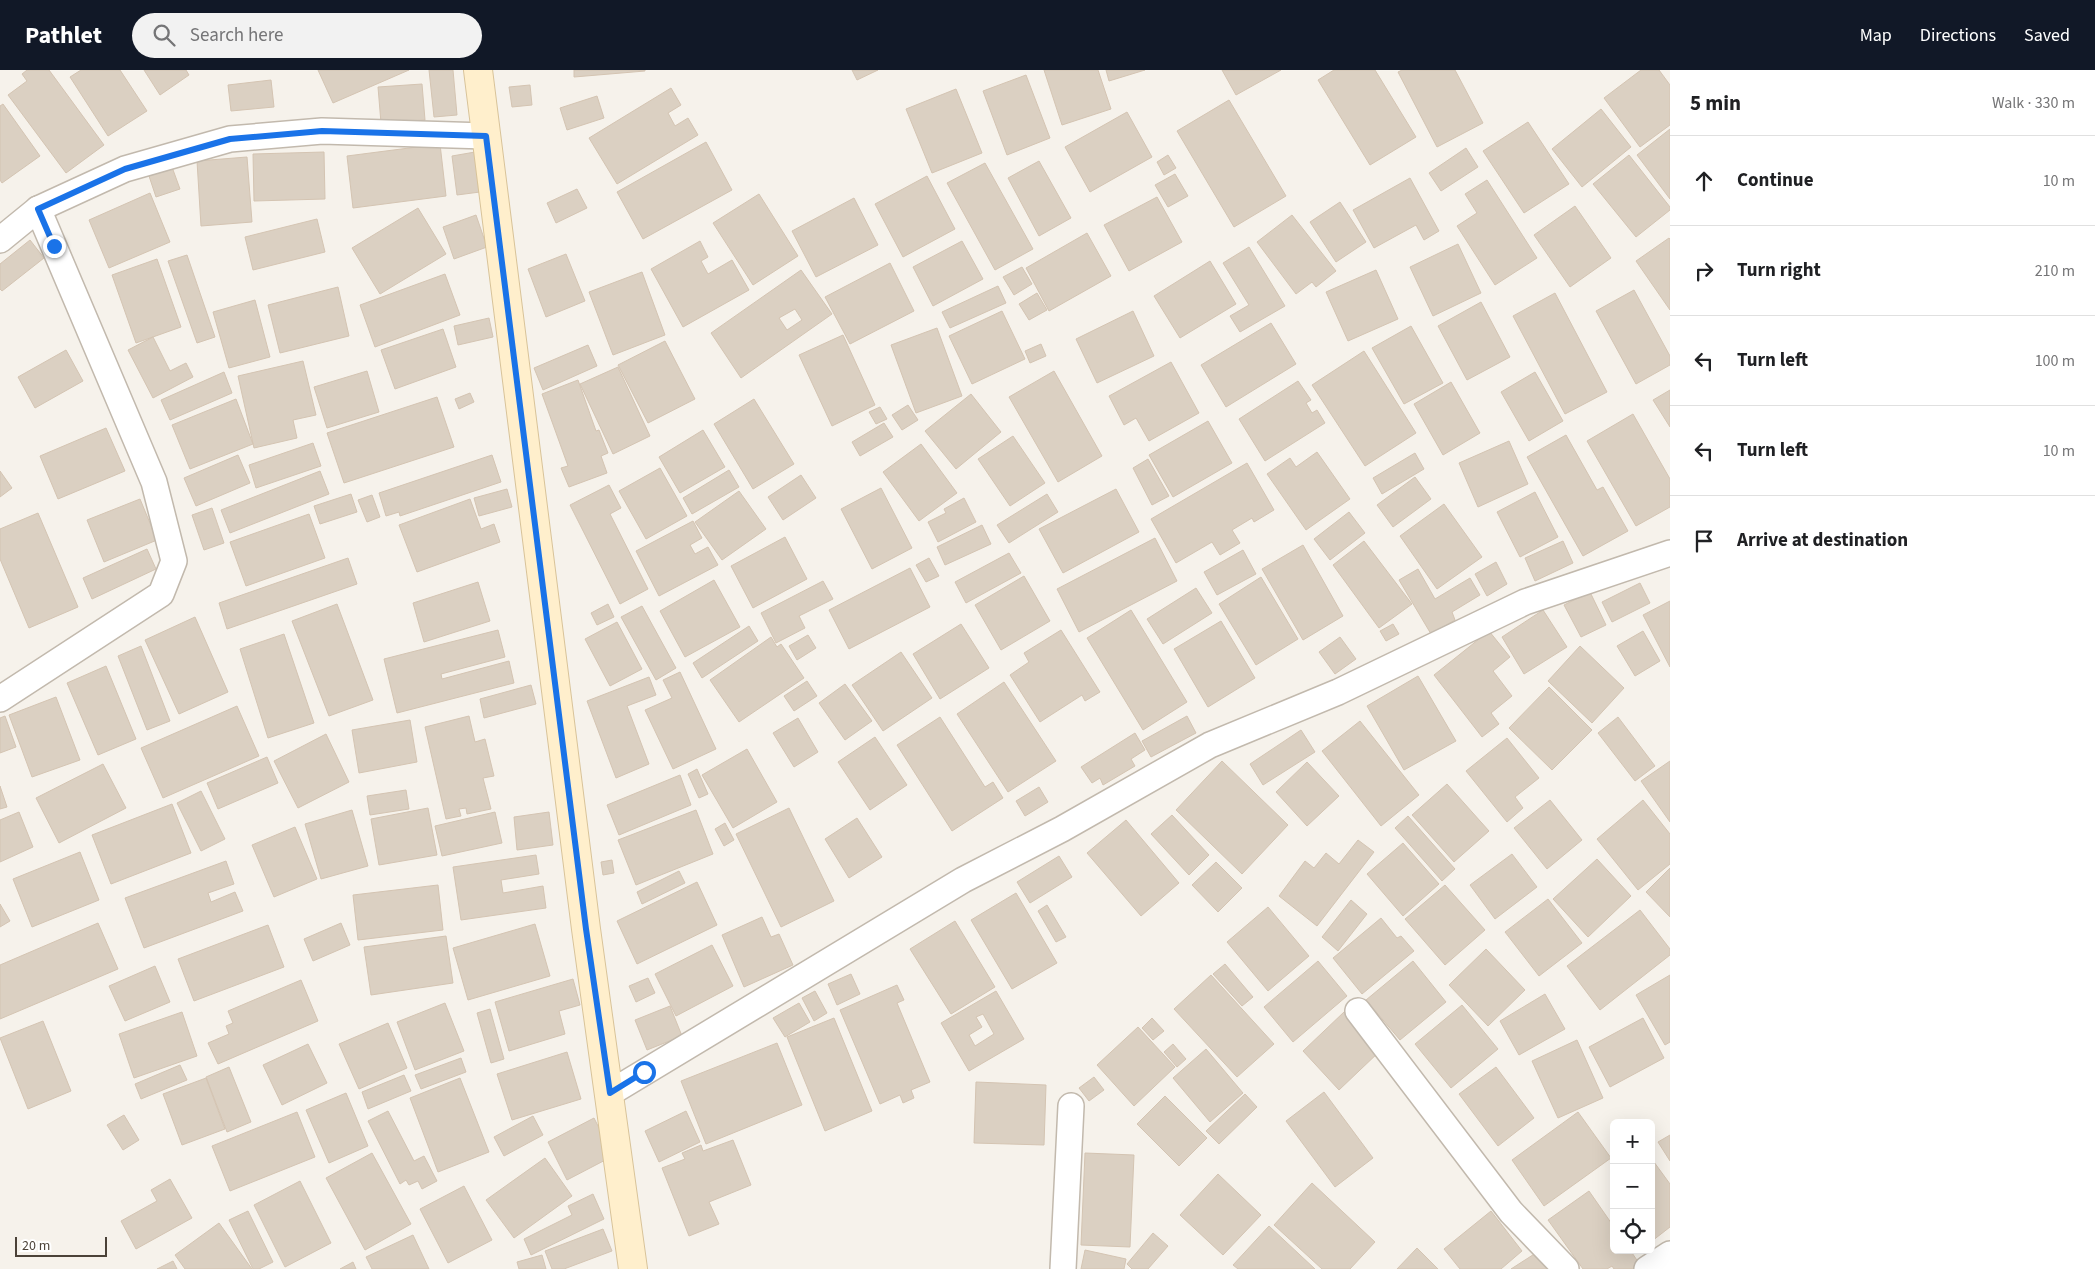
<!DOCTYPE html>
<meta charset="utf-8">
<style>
body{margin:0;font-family:"Source Sans 3",sans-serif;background:#f2f2f2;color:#202124}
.controls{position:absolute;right:15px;bottom:15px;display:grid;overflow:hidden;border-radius:8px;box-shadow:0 5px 20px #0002}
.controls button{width:45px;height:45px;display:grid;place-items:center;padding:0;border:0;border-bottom:1px solid #e0e0e0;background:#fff;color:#202124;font:25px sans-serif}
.scale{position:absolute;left:15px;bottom:12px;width:92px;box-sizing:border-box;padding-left:5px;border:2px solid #4b4238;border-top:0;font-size:14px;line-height:18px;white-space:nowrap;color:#4b4238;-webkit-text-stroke:4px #fff;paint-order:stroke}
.stop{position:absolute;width:15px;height:15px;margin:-11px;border:4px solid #1a73e8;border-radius:50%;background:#fff}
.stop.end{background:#1a73e8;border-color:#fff;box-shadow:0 1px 5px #0008}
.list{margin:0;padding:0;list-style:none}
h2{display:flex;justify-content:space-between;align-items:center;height:65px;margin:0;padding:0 20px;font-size:21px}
h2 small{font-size:16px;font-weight:400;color:#757577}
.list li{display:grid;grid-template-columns:32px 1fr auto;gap:15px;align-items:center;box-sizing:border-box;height:90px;padding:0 20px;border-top:1px solid #e0e0e0}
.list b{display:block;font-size:19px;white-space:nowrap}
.list em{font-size:16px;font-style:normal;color:#757577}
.icon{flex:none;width:28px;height:28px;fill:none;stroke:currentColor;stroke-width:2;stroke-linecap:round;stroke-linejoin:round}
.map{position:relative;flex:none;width:1670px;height:1199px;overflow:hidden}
header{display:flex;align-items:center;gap:30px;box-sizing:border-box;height:70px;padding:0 25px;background:#111827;color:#fff}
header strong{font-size:24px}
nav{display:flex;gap:28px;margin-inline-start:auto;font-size:18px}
.search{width:350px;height:45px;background:#f2f2f2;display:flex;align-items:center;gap:12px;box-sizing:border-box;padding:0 18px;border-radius:28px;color:#757577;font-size:19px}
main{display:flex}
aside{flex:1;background:#fff}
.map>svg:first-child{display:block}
</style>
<header>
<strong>Pathlet</strong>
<div class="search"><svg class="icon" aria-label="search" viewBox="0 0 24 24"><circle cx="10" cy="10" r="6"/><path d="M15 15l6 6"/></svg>Search here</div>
<nav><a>Map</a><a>Directions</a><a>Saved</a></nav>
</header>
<main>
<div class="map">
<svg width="1670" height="1199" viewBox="0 0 1670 1199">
<rect width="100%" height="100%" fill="#f6f2eb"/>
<!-- building -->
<g fill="#dbd0c2" stroke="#d4c4b2" fill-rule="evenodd">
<path d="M27 0H49L104 75 66 103 8 25 27 11 22 4Z"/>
<path d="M81 0H120L147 41 108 66 70 7Z"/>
<path d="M144 0H186L189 5 160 25Z"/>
<path d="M318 0H409L333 33Z"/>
<path d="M429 0H453L457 45 434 47Z"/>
<path d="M574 0H645V1L574 7Z"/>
<path d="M852 0H878L857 10Z"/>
<path d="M1044 0H1098L1111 39 1062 55Z"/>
<path d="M1106 0H1145L1109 11Z"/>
<path d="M1222 0H1281L1236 25Z"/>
<path d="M1334 0H1375L1416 67 1370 95 1318 10Z"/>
<path d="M1402 0H1455L1483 53 1437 77 1398 2Z"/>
<path d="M1641 0H1659L1670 15V55L1640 77 1604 28Z"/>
<path d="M1026 5 1050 68 1007 85 983 21Z"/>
<path d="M271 10 274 37 231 41 228 15Z"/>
<path d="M422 14 425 50 381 53 378 17Z"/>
<path d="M530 15 532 35 512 37 509 17Z"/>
<path d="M671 18 681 35 668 43 675 56 688 48 698 65 617 114 589 68Z"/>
<path d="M956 19 982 83 932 103 906 39Z"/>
<path d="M597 26 604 48 567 60 560 38Z"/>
<path d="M1229 30 1286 126 1234 157 1177 61Z"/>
<path d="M3 34 40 86 2 113 0 110V36Z"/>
<path d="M1601 39 1631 77 1582 117 1552 79Z"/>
<path d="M1127 42 1152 87 1090 122 1065 77Z"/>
<path d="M1528 52 1569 114 1524 143 1483 81Z"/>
<path d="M1670 59V129L1637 85Z"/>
<path d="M706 72 732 120 643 169 617 122Z"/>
<path d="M440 74 446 126 353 138 347 86Z"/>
<path d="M1466 78 1478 97 1441 121 1429 103Z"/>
<path d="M324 82 325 129 254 131 253 84Z"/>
<path d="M475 82 480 122 457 125 452 86Z"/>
<path d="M1168 85 1176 98 1164 105 1157 92Z"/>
<path d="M1629 85 1670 137V140L1636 167 1593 114Z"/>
<path d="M247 87 252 152 201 156 197 91Z"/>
<path d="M1039 91 1071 148 1039 166 1008 108Z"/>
<path d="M985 93 1033 179 995 200 947 113Z"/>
<path d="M172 97 180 119 156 127 149 106Z"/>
<path d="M1175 104 1188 126 1168 137 1155 115Z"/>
<path d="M927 106 955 159 903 187 875 134Z"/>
<path d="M1410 108 1439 161 1424 170 1416 155 1374 178 1353 140Z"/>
<path d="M1487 110 1537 188 1495 215 1457 156 1477 143 1465 124Z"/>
<path d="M577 119 587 138 556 153 547 133Z"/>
<path d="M150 123 170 172 109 198 89 150Z"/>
<path d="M759 124 798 186 753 215 713 153Z"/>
<path d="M1157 127 1182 172 1129 201 1104 155Z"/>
<path d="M854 128 878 175 816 207 792 161Z"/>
<path d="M1340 132 1366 172 1336 192 1310 152Z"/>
<path d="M1575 136 1611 188 1570 217 1534 165Z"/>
<path d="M418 138 446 184 380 224 352 178Z"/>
<path d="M476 145 487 177 454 189 443 157Z"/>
<path d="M1292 145 1336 201 1316 217 1312 212 1296 224 1257 172Z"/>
<path d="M317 149 325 182 253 200 245 167Z"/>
<path d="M1087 163 1111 206 1049 241 1026 198Z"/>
<path d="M1669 168 1670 169V240L1636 191Z"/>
<path d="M30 170 44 188 2 221 0 219V194Z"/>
<path d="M700 171 708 187 701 191 708 204 732 190 749 220 683 257 651 199Z"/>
<path d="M962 171 983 209 933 236 913 197Z"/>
<path d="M1458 174 1481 223 1433 246 1410 197Z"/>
<path d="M1249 177 1285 236 1240 262 1230 246 1249 235 1223 193Z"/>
<path d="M566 184 585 231 546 247 528 199Z"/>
<path d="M187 185 215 267 197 273 168 191Z"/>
<path d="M157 189 181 257 136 273 112 205Z"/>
<path d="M1210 191 1236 234 1180 268 1154 226Z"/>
<path d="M890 193 914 241 850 274 825 227Z"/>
<path d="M1022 197 1032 214 1014 225 1003 207Z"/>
<path d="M801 200 832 244 741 308 711 263ZM795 239 802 250 787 260 779 248Z"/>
<path d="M1376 200 1398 249 1348 271 1326 222Z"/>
<path d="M642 202 665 265 613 285 589 222Z"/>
<path d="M445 204 460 245 375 277 360 235Z"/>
<path d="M998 216 1006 233 950 258 942 242Z"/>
<path d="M338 217 349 266 280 283 268 235Z"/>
<path d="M1634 220 1670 286V295L1636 314 1596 241Z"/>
<path d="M1037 223 1047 240 1029 250 1019 234Z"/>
<path d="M1555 223 1607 322 1565 344 1513 246Z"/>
<path d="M255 230 270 287 229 298 213 242Z"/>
<path d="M1481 232 1510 287 1467 310 1438 256Z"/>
<path d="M1002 241 1025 289 972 314 949 266Z"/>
<path d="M1133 241 1154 286 1097 313 1076 269Z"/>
<path d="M489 248 493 267 458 275 454 256Z"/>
<path d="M1271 253 1296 294 1226 337 1201 295Z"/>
<path d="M1411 256 1443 313 1404 334 1372 278Z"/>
<path d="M937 258 962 326 916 343 891 275Z"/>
<path d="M443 259 456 297 395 319 381 280Z"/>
<path d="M843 265 875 335 832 356 799 285Z"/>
<path d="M153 267 170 301 186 293 193 307 153 328 128 280Z"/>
<path d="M665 271 695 329 648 353 618 295Z"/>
<path d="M1041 274 1046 286 1030 293 1025 281Z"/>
<path d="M588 275 597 296 543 320 534 298Z"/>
<path d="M66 280 83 311 35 338 18 307Z"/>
<path d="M1364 281 1416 363 1365 396 1312 315Z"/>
<path d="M303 291 316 345 293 350 297 368 254 378 238 306Z"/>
<path d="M1171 292 1199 343 1149 371 1136 348 1124 355 1109 326Z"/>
<path d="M618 297 650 366 613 384 580 314Z"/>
<path d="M367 301 379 342 327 358 314 317Z"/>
<path d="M1054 301 1102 386 1058 412 1009 327Z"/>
<path d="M224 302 232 323 170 350 161 330Z"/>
<path d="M1535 302 1563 351 1529 371 1501 322Z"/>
<path d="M578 310 596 361 599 360 608 383 601 386 607 403 569 417 561 398 568 396 542 324Z"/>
<path d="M1298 311 1311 330 1306 333 1312 343 1317 340 1325 353 1265 391 1239 349Z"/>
<path d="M1451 312 1480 363 1443 385 1414 334Z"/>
<path d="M1670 320V357L1653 330Z"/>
<path d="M470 323 474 332 459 339 455 329Z"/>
<path d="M971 324 1001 362 956 399 925 361Z"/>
<path d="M437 327 454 377 344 413 327 363Z"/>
<path d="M236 329 253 374 190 399 172 355Z"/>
<path d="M754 329 794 394 753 419 714 354Z"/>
<path d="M908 335 918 350 902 360 892 345Z"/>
<path d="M880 337 887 349 876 354 869 342Z"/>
<path d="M1633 344 1670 409V437L1636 456 1587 371Z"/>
<path d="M1208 351 1232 393 1173 427 1149 385Z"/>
<path d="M884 353 893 367 860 386 852 372Z"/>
<path d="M106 358 125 401 58 429 40 386Z"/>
<path d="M703 360 725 397 680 423 659 387Z"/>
<path d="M1566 365 1597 420 1603 417 1628 461 1583 486 1527 387Z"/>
<path d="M1013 366 1045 413 1010 436 978 389Z"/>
<path d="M1509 371 1528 414 1478 437 1459 393Z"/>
<path d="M313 373 321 396 256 418 249 395Z"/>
<path d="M921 374 957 423 919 451 883 402Z"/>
<path d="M1317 382 1350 429 1306 460 1267 404 1290 388 1296 397Z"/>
<path d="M1415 383 1424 399 1382 424 1373 408Z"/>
<path d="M238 385 250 413 196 436 184 408Z"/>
<path d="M492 385 501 412 400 446 399 442 386 446 379 423Z"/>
<path d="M1148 389 1169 426 1152 435 1133 398Z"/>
<path d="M1247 393 1274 440 1254 452 1252 448 1232 460 1240 473 1220 485 1212 472 1176 493 1151 449Z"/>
<path d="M660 398 687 446 646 469 619 421Z"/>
<path d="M729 400 739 417 692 444 683 428Z"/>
<path d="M0 401 12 418 0 427Z"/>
<path d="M320 401 329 424 230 463 221 440Z"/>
<path d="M801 405 816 428 783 450 768 427Z"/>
<path d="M1415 407 1431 429 1393 457 1377 435Z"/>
<path d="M609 415 621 438 610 444 648 519 620 534 570 435Z"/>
<path d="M881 418 912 478 872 499 841 439Z"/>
<path d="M507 419 512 437 479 446 474 428Z"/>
<path d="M1116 419 1139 462 1063 503 1039 459Z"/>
<path d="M739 421 766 459 722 490 695 452Z"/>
<path d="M1535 422 1558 467 1520 487 1497 442Z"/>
<path d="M351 424 357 442 320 454 314 436Z"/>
<path d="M1047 424 1058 442 1009 473 997 455Z"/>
<path d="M372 425 380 447 367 452 358 430Z"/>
<path d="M964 428 976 452 938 472 928 452 946 443 944 439Z"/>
<path d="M140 429 157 470 104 492 87 450Z"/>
<path d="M470 429 481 459 494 454 500 472 417 502 399 455Z"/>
<path d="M1444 434 1482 487 1437 519 1400 466Z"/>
<path d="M212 438 224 473 204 480 192 445Z"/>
<path d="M1349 442 1365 463 1330 490 1314 469Z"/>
<path d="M38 443 78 537 29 558 0 489V459Z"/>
<path d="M309 444 325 488 246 516 230 472Z"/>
<path d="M693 451 702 468 690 475 695 484 708 477 718 495 659 526 636 481Z"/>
<path d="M982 455 991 474 945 495 937 477Z"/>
<path d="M785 467 807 509 753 538 731 496Z"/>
<path d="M1155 468 1177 511 1079 562 1057 519Z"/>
<path d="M1364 471 1412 534 1379 558 1333 495Z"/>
<path d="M1563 471 1573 493 1535 511 1525 488Z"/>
<path d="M1303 475 1343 546 1303 570 1262 499Z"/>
<path d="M147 479 156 499 92 529 83 508Z"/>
<path d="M1243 480 1256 504 1217 525 1204 502Z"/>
<path d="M1009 483 1021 503 966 533 955 512Z"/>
<path d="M348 488 357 514 227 559 219 533Z"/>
<path d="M929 488 939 506 926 512 916 495Z"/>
<path d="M1496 492 1507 514 1487 526 1475 504Z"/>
<path d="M910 498 930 537 849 579 829 540Z"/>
<path d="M1418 499 1435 529 1470 508 1480 525 1452 542 1455 550 1431 564 1399 510Z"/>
<path d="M1024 506 1050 551 1001 580 975 535Z"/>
<path d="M1261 507 1298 569 1256 595 1219 534Z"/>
<path d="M714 510 740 557 685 587 660 541Z"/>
<path d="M823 511 833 529 799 546 805 558 776 573 761 543Z"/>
<path d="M478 512 490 551 424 572 413 533Z"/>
<path d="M1640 513 1650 533 1612 552 1602 532Z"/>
<path d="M1196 518 1212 543 1163 574 1147 549Z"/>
<path d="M1590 522 1606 555 1581 567 1564 535Z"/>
<path d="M1670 531V597L1643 545Z"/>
<path d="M337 534 373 630 329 646 292 551Z"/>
<path d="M608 534 614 547 597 555 591 543Z"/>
<path d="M642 536 676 598 656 610 621 547Z"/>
<path d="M1131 540 1187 632 1143 660 1087 568Z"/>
<path d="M1543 540 1567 577 1524 604 1502 567Z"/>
<path d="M195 547 228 622 179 644 145 570Z"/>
<path d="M1221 551 1255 608 1208 637 1174 579Z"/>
<path d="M617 552 642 599 610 616 585 569Z"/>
<path d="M961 554 989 598 940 629 913 584Z"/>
<path d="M1393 554 1399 564 1386 571 1380 561Z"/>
<path d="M749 556 758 571 702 608 693 593Z"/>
<path d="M498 560 505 587 441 604 442 609 509 591 514 613 397 643 384 589Z"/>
<path d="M1061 560 1100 622 1085 631 1082 625 1040 652 1010 605 1029 592 1024 583Z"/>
<path d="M1489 561 1510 587 1493 601 1512 626 1491 643 1499 654 1482 667 1434 605Z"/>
<path d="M1643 561 1660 591 1635 606 1617 576Z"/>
<path d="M284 564 314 653 268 668 240 579Z"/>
<path d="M808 565 816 578 797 590 789 576Z"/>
<path d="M771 567 777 577 781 574 804 608 739 652 710 610Z"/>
<path d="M1340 567 1356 589 1335 604 1319 582Z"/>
<path d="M141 576 170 651 147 660 118 586Z"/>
<path d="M1580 576 1624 618 1592 653 1548 611Z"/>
<path d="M901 582 932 628 883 661 852 615Z"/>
<path d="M106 596 136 669 98 685 67 613Z"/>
<path d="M680 602 716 679 673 699 645 640 672 628 663 610Z"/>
<path d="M1418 606 1456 671 1404 700 1367 636Z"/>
<path d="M649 607 656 625 627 636 649 694 616 708 587 631Z"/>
<path d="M807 611 817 626 794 641 784 626Z"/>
<path d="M1004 612 1056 691 1008 722 957 644Z"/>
<path d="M845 614 872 651 845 670 819 633Z"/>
<path d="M531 615 536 634 484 648 480 629Z"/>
<path d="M1549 617 1592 660 1552 700 1509 658Z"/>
<path d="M56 627 80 690 32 707 9 645Z"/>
<path d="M237 636 259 686 163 728 141 678Z"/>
<path d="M5 646 16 677 0 683V648Z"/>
<path d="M469 646 475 672 485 669 494 706 483 708 491 739 467 744 466 738 459 739 461 746 446 749 425 657Z"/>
<path d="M1187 646 1196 663 1151 687 1142 671Z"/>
<path d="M940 647 985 717 993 712 1003 728 952 761 897 675Z"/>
<path d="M1618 647 1655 696 1635 711 1598 663Z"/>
<path d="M798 648 818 682 794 697 773 663Z"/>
<path d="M410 650 417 692 359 703 352 660Z"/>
<path d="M1360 651 1419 725 1381 756 1322 681Z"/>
<path d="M1301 660 1315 682 1263 715 1250 694Z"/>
<path d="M1135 663 1145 680 1131 689 1135 696 1103 715 1100 708 1092 713 1081 697Z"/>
<path d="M326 664 349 712 298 738 274 691Z"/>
<path d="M875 667 907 715 870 740 838 692Z"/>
<path d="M1507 668 1539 708 1515 727 1523 738 1507 752 1466 701Z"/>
<path d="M747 679 777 732 733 758 702 705Z"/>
<path d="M267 687 278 713 218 739 207 713Z"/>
<path d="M1222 691 1288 755 1242 804 1176 740Z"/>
<path d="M1670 691V752L1641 711Z"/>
<path d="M1307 692 1339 726 1307 756 1276 722Z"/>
<path d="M103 694 126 738 59 773 36 728Z"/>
<path d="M697 699 708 724 699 728 688 704Z"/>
<path d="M680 705 691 735 619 765 607 735Z"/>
<path d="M1447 714 1489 761 1454 792 1412 745Z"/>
<path d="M0 716 7 737 0 739Z"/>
<path d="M1039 717 1048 732 1025 746 1016 731Z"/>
<path d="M406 720 409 739 370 745 367 726Z"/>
<path d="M201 721 225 769 201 781 177 733Z"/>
<path d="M1550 730 1582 770 1547 799 1514 758Z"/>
<path d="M1643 730 1670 764V794L1638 820 1597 769Z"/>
<path d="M172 734 191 783 111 814 92 765Z"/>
<path d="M428 738 437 785 379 795 371 749Z"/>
<path d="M789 738 834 831 781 857 736 764Z"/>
<path d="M352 740 368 796 321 809 305 754Z"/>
<path d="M696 740 713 784 636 815 618 770Z"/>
<path d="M19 742 33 777 0 792V750Z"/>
<path d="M495 742 502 773 442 786 435 756Z"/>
<path d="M549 742 553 775 517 780 514 747Z"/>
<path d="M1172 745 1209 785 1189 805 1151 764Z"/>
<path d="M1408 746 1455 799 1442 811 1395 758Z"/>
<path d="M857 748 882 787 849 808 825 769Z"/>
<path d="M1126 750 1179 813 1141 846 1087 783Z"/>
<path d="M725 753 734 770 724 776 715 759Z"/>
<path d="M295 757 317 809 274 827 252 775Z"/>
<path d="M1358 770 1374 782 1317 856 1279 826 1305 791 1314 798 1326 783 1339 794Z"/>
<path d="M1403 773 1439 814 1403 846 1367 804Z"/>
<path d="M80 782 99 830 32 857 13 809Z"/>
<path d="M1512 784 1537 817 1495 849 1470 815Z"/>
<path d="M536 785 539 804 501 810 503 823 543 816 546 838 461 850 453 797Z"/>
<path d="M1059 786 1072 807 1030 833 1017 812Z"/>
<path d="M1597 789 1631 826 1588 867 1553 829Z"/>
<path d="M612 790 614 803 603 805 601 792Z"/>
<path d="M226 791 234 814 208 823 211 832 235 822 243 841 144 878 125 828Z"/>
<path d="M1216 792 1242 818 1218 842 1192 815Z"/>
<path d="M1670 798V847L1646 822Z"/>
<path d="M679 801 685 813 642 834 637 822Z"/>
<path d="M697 812 717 855 637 894 617 851Z"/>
<path d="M438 815 443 860 358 870 353 825Z"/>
<path d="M1445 815 1485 860 1445 895 1405 849Z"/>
<path d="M1016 823 1057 893 1012 919 971 850Z"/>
<path d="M1548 829 1582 873 1539 906 1505 862Z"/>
<path d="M1351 830 1367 844 1338 881 1322 867Z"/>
<path d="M0 834 10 851 0 857Z"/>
<path d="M1047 835 1066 867 1056 872 1038 841Z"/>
<path d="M1268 837 1309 886 1268 921 1227 872Z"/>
<path d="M1640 840 1670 879V885L1600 940 1567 896Z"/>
<path d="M762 847 771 867 779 864 793 895 744 917 722 865Z"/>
<path d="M1381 848 1397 868 1401 866 1414 881 1362 924 1333 888Z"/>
<path d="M955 851 995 917 951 944 910 879Z"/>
<path d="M98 853 118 899 0 949V895Z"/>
<path d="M341 853 350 875 313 891 304 869Z"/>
<path d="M535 854 550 906 468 930 453 878Z"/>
<path d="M268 855 284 897 194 931 178 889Z"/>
<path d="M446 866 453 913 371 925 364 877Z"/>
<path d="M712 875 733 916 676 946 655 904Z"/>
<path d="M1486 879 1525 920 1488 956 1449 915Z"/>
<path d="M1318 891 1347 926 1293 972 1264 937Z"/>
<path d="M1413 891 1446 932 1400 970 1366 930Z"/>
<path d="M1225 894 1253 927 1242 936 1213 904Z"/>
<path d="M155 896 170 932 125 951 109 916Z"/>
<path d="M851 904 860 924 837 935 828 914Z"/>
<path d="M1211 905 1274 974 1237 1007 1174 939Z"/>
<path d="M1670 905V972L1665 975 1636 925Z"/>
<path d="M648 908 655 923 636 932 629 916Z"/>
<path d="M573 909 580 935 559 941 565 964 509 981 495 932Z"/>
<path d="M301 910 318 951 218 994 208 973 229 964 226 956 233 953 228 941Z"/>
<path d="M897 915 904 930 897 933 930 1012 911 1020 914 1028 903 1033 900 1025 880 1034 840 940Z"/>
<path d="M815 921 827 943 814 951 802 928Z"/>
<path d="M996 921 1024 969 969 1001 941 953ZM983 944 994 964 975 976 969 965 982 957 976 947Z"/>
<path d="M1545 924 1565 959 1519 985 1500 951Z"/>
<path d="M445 933 464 981 415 1000 397 952Z"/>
<path d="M799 933 810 952 785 967 773 948Z"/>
<path d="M1462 935 1498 979 1451 1018 1415 974Z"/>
<path d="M670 936 682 966 647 980 635 950Z"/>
<path d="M490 939 504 989 491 993 477 943Z"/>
<path d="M182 942 197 986 134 1008 119 964Z"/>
<path d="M1344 942 1380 981 1339 1020 1303 981Z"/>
<path d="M834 948 872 1041 825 1061 787 967Z"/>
<path d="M1152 948 1164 961 1153 970 1142 958Z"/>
<path d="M1643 948 1664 988 1610 1017 1589 977Z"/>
<path d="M43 951 71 1021 28 1039 0 968Z"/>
<path d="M388 953 407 998 359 1019 339 974Z"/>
<path d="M1138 957 1175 997 1134 1036 1097 995Z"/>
<path d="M1577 970 1603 1028 1558 1048 1532 991Z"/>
<path d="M777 973 802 1035 706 1074 681 1011Z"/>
<path d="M308 974 327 1013 282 1035 263 995Z"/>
<path d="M1173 974 1186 989 1177 997 1164 982Z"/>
<path d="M1206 979 1243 1023 1210 1052 1173 1008Z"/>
<path d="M567 982 581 1029 512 1050 497 1004Z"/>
<path d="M461 988 466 1002 421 1019 415 1005Z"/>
<path d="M180 995 187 1010 141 1029 135 1014Z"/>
<path d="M229 997 251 1052 227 1062 206 1007Z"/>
<path d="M1496 997 1534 1048 1498 1076 1459 1024Z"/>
<path d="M404 1005 411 1021 368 1039 362 1022Z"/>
<path d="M1094 1007 1104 1020 1089 1031 1079 1018Z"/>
<path d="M206 1008 225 1059 182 1075 163 1024Z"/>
<path d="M460 1008 489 1082 438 1102 410 1028Z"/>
<path d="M976 1012 1046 1015 1044 1075 974 1073Z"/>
<path d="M1324 1022 1373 1088 1335 1117 1286 1051Z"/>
<path d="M346 1023 368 1076 329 1093 306 1040Z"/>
<path d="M1245 1024 1257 1037 1219 1074 1206 1061Z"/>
<path d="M1165 1026 1207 1068 1179 1096 1137 1054Z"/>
<path d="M388 1041 414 1091 424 1086 437 1111 422 1119 418 1111 409 1115 406 1110 400 1114 368 1051Z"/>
<path d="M686 1041 700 1072 659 1092 645 1061Z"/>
<path d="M297 1042 315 1087 230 1121 212 1076Z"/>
<path d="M1578 1042 1611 1088 1544 1136 1512 1090Z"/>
<path d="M124 1045 139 1070 123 1080 107 1055Z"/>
<path d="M533 1046 543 1065 504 1086 494 1067Z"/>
<path d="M594 1048 613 1086 567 1110 548 1072Z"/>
<path d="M1670 1065V1091L1658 1072Z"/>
<path d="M733 1070 751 1115 709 1132 719 1154 689 1166 662 1098 685 1089 682 1083 701 1075 703 1081Z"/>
<path d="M372 1083 411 1154 365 1180 326 1108Z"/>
<path d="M1085 1083 1134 1085 1130 1177 1081 1175Z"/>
<path d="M545 1088 572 1126 514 1168 486 1130Z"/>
<path d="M1654 1092 1670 1114V1157L1652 1171 1651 1094Z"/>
<path d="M1218 1104 1261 1145 1223 1185 1180 1145Z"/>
<path d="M170 1109 192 1148 136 1179 121 1151 157 1131 151 1120Z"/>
<path d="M300 1111 331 1173 285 1197 254 1135Z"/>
<path d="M1312 1113 1375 1172 1350 1199H1322L1274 1155Z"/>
<path d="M464 1116 492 1170 448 1193 420 1139Z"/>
<path d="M1589 1121 1614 1157V1180H1630L1641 1196 1637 1199H1614L1612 1196 1607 1199H1583L1548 1150Z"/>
<path d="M593 1124 604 1149 531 1185 524 1169 572 1145 568 1136Z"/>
<path d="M248 1141 273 1192 259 1199H253L229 1150Z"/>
<path d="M1491 1141 1522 1181 1501 1199H1460L1444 1179Z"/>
<path d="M219 1153 252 1199H185L175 1185Z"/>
<path d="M1269 1156 1315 1199H1238L1233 1195Z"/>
<path d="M603 1159 612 1181 564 1199H552L545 1181Z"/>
<path d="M1153 1163 1168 1176 1148 1199H1132L1127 1194Z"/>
<path d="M413 1165 429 1199H372L366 1187Z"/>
<path d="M1417 1178 1438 1199H1397Z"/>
<path d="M1085 1180 1126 1189 1124 1199H1081Z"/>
<path d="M1539 1181 1551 1199H1511Z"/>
<path d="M542 1185 546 1199H519L517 1192Z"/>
<path d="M173 1191 177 1199H157Z"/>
<path d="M353 1192 356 1199H340Z"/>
</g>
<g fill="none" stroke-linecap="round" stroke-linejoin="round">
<!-- street casing -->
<g stroke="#c2b9ad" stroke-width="28">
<g id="street">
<path d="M0 170 38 139 125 99 230 69 322 61 486 66"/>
<path d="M0 629 161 524 174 491 154 412 38 139"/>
<path d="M1358 941 1511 1142 1566 1199"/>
<path d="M610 1023 963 810 1062 759 1210 675 1338 622 1525 532 1670 483"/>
<path d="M1063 1199 1071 1036"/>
<path d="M1647 1199 1670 1184"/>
</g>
</g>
<!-- secondary casing -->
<g stroke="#d8c399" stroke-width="30">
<path id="secondary" d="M478 0 586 859 633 1199"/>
</g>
<!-- street -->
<use href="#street" stroke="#fff" stroke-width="25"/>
<!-- secondary -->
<use href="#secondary" stroke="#ffefcc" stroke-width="28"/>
</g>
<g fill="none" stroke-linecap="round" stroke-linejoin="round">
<!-- route -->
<path stroke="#1a73e8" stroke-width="6" d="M54 176 38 139 125 99 230 69 322 61 486 66 586 859 610 1023 644 1002"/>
</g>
</svg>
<div class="controls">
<button>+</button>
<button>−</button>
<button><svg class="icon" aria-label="locate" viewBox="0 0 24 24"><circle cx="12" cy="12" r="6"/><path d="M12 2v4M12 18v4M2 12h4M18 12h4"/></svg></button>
</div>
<div class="scale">20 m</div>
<div class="stop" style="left:644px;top:1002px"></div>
<div class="stop end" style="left:54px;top:176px"></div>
</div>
<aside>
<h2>5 min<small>Walk · 330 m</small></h2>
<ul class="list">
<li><svg class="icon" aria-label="ahead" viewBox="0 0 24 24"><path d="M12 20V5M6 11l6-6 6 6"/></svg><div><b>Continue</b></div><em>10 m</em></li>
<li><svg class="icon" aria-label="right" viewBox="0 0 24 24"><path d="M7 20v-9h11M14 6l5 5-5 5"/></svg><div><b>Turn right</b></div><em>210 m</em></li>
<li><svg class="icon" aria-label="left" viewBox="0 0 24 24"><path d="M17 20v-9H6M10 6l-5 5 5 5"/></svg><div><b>Turn left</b></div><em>100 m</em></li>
<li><svg class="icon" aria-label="left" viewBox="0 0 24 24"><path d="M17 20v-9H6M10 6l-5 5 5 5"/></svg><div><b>Turn left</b></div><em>10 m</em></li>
<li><svg class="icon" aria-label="arrive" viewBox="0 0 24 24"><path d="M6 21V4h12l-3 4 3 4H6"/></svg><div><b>Arrive at destination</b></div></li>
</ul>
</aside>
</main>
